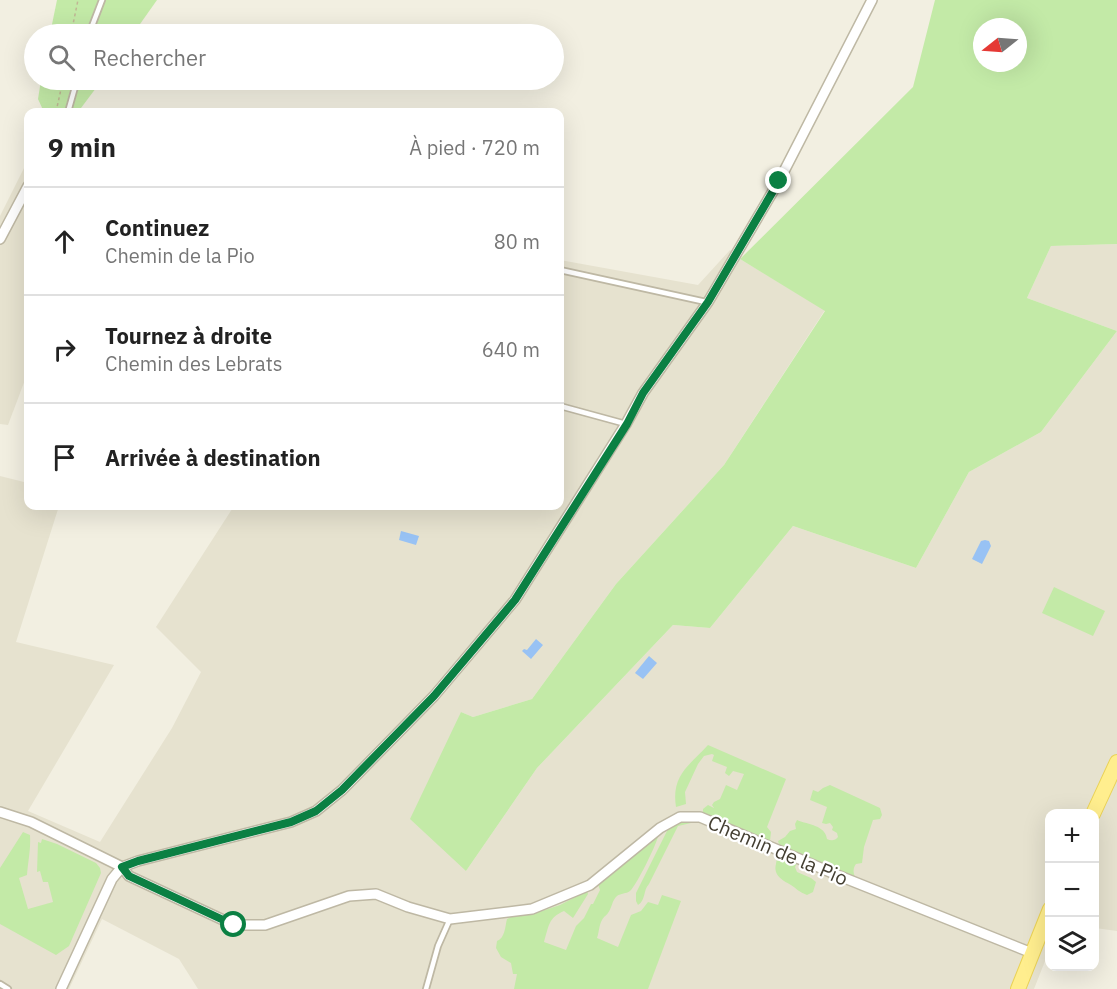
<!DOCTYPE html>
<html lang="fr">
<meta charset="utf-8">
<style>
body{margin:0;font-family:"IBM Plex Sans",sans-serif;background:#f6f6f6;color:#222}
.controls{position:absolute;right:18px;bottom:18px;display:grid;overflow:hidden;border-radius:12px;box-shadow:0 6px 24px #0002}
.controls button{width:54px;height:54px;display:grid;place-items:center;padding:0;border:0;border-bottom:2px solid #e0e0e0;background:#fff;color:#222;font:30px sans-serif}
.compass{position:absolute;left:973px;top:18px;width:54px;height:54px;border-radius:50%;background:#fff;box-shadow:0 6px 24px #0002;rotate:253deg}
.stop{position:absolute;width:18px;height:18px;margin:-14px;border:4px solid #0b8043;border-radius:50%;background:#fff}
.stop.end{background:#0b8043;border-color:#fff;box-shadow:0 2px 6px #0008}
.list{margin:0;padding:0;list-style:none}
h2{display:flex;justify-content:space-between;align-items:center;height:78px;margin:0;padding:0 24px;font-size:26px}
h2 small{font-size:20px;font-weight:400;color:#767676}
.list li{display:grid;grid-template-columns:39px 1fr auto;gap:18px;align-items:center;box-sizing:border-box;height:108px;padding:0 24px;border-top:2px solid #e0e0e0}
.list b{display:block;font-size:22px;white-space:nowrap}
.list p{margin:0;font-size:20px;white-space:nowrap;color:#767676}
.list em{font-size:20px;font-style:normal;color:#767676}
.icon{flex:none;width:33px;height:33px;fill:none;stroke:currentColor;stroke-width:2;stroke-linecap:round;stroke-linejoin:round}
.map{position:relative;flex:none;width:1117px;height:989px;overflow:hidden}
.search{position:absolute;background:#fff;box-shadow:0 6px 24px #0002;left:24px;top:24px;width:540px;height:66px;display:flex;align-items:center;gap:15px;box-sizing:border-box;padding:0 21px;border-radius:33px;color:#767676;font-size:22px}
.panel{position:absolute;background:#fff;box-shadow:0 6px 24px #0002;left:24px;top:108px;width:540px;height:402px;border-radius:12px}
.map>svg:first-child{display:block}
</style>
<div class="map">
<svg width="1117" height="989" viewBox="0 0 1117 989">
<rect width="100%" height="100%" fill="#f2efe1"/>
<!-- residential -->
<g fill="#e6e2cf">
<path d="M28 160V372L8 425 0 424V216Z"/>
<path d="M1117 244V931L1095 928 1094 814H1050L1049 951 1034 989H198L179 959 102 919 69 989H0V476L28 483V506H59L16 642 114 665 28 811 100 842 172 728 201 672 156 627 234 506H319L326 507 327 506H560V260L698 285 730 250 740 259 825 310 724 465 616 584 532 699 473 717 461 712 466 871 537 768 673 625 710 628 793 526 916 568 969 472 1041 432 1117 331 1027 298 1051 246Z"/>
</g>
<!-- green -->
<g fill="#c3eaa7" fill-rule="evenodd">
<path d="M57 0H157L133 34H50Z"/>
<path d="M935 0H1117V244L1051 246 1027 298 1117 331 1041 432 969 472 916 568 793 526 710 628 673 625 537 768 466 871 410 819 461 712 473 717 532 699 616 584 724 465 825 311 740 259 913 87ZM982 27H1018V63H982Z"/>
<path d="M41 80H102L78 112H44L38 99Z"/>
<path d="M1054 587 1105 611 1093 636 1042 613Z"/>
<path d="M708 745 786 779 767 827 771 832 770 841 726 825 722 821 703 814V809L708 805 714 808 712 805 714 802 720 799 726 785 737 790 744 774 733 771 729 776 725 773 727 767 712 761 714 755 712 754 704 756 698 764 685 792 686 804 676 807C671 775 689 766 708 745Z"/>
<path d="M830 785 880 808 882 815 880 819 873 820 864 847 862 863 856 864C853 868 853 872 855 877 844 877 819 878 813 867 811 863 809 859 807 854L802 855 795 867 797 872 811 878 816 882 813 892 807 895C799 892 797 889 791 885 782 880 773 875 776 864 778 853 782 853 778 841L785 837 790 831 796 829 795 824 797 820C809 825 825 825 827 839 831 841 835 841 838 837L837 833 832 830 833 827 830 823 826 824 822 823 827 807 810 800 813 790 818 792 823 788Z"/>
<path d="M682 820 692 821 691 823 678 826 649 884C643 890 646 900 638 905L636 901V893L669 827Z"/>
<path d="M23 832 30 835C31 848 28 862 27 875L19 878 28 909 53 902 48 882H43L40 871 37 872 38 842 41 843 42 839 57 844 96 863 100 868 101 873 69 946 56 955 0 924V868Z"/>
<path d="M657 835 658 836C657 844 636 886 630 891 626 894 621 893 617 896 612 900 612 908 608 913 606 916 604 916 602 920 599 925 599 933 597 938L618 947 631 915 641 911 648 902 658 905 662 895 681 901 648 989H514L517 974H513L511 963 501 957 496 948 497 941C505 938 505 927 507 919L520 912H533L545 910 560 905 587 891 588 894 573 918 564 911C548 918 549 926 544 942L566 950 576 926 584 918 591 904H593L600 890 598 884Z"/>
</g>
<!-- water -->
<g fill="#98c2f4">
<path d="M401 531 419 536 416 545 399 540Z"/>
<path d="M985 540 989 541 991 546 982 564 972 559 981 541Z"/>
<path d="M536 639 543 645 531 659 522 651 524 649 527 650Z"/>
<path d="M649 656 657 663 643 679 635 673Z"/>
</g>
<g fill="none" stroke-linecap="round" stroke-linejoin="round">
<!-- lane casing -->
<g stroke="#beb8a4" stroke-width="8">
<g id="lane">
<path d="M89 34 102 0"/>
<path d="M68 112 77 80"/>
<path d="M560 270 706 302"/>
<path d="M560 406 626 424"/>
<path d="M0 984 8 989"/>
<path d="M426 989 438 946 450 919"/>
</g>
</g>
<!-- street casing -->
<g stroke="#beb8a4" stroke-width="12">
<g id="street">
<path d="M0 239 28 186"/>
<path d="M0 812 31 822 122 867 129 876 234 925H265L349 896 376 894 408 907 450 919 532 909 590 885 660 828 680 817H700L842 877 1032 953"/>
<path d="M61 989 112 879 122 867 138 861 291 822 316 811 342 790 434 696 515 600 626 424 643 393 708 302 779 181 872 0"/>
</g>
</g>
<!-- primary casing -->
<g stroke="#ead257" stroke-width="16">
<g id="primary">
<path d="M1093 814 1117 762"/>
<path d="M1018 989 1050 909"/>
</g>
</g>
<!-- path -->
<g stroke="#c0b794" stroke-width="1.5" stroke-dasharray="3 3" stroke-linecap="butt">
<path d="M71 34 78 0"/>
<path d="M56 112 63 80"/>
</g>
<!-- lane -->
<use href="#lane" stroke="#fff" stroke-width="4.5"/>
<!-- street -->
<use href="#street" stroke="#fff" stroke-width="9"/>
<!-- primary -->
<use href="#primary" stroke="#ffee8e" stroke-width="14"/>
</g>
<g fill="none" stroke-linecap="round" stroke-linejoin="round">
<!-- route -->
<path stroke="#0b8043" stroke-width="8" d="M234 925 129 876 122 867 138 861 291 822 316 811 342 790 434 696 515 600 627 424 643 393 708 302 779 181"/>
</g>
<g text-anchor="middle" dominant-baseline="central" stroke-width="4.5" stroke-linejoin="round" paint-order="stroke">
<!-- street labels -->
<g font-size="20" fill="#443f32" stroke="#fff">
<text transform="translate(778 850) rotate(23)">Chemin de la Pio</text>
</g>
</g>
</svg>
<div class="controls">
<button>+</button>
<button>−</button>
<button><svg class="icon" aria-label="layers" viewBox="0 0 24 24"><path d="M12 4l9 5-9 5-9-5zM3 14l9 5 9-5"/></svg></button>
</div>
<svg class="compass" viewBox="-18 -18 36 36"><path d="M0-13l5 13h-10z" fill="#e53935"/><path d="M0 13l5-13h-10z" fill="#767676"/></svg>
<div class="stop" style="left:234px;top:925px"></div>
<div class="stop end" style="left:779px;top:181px"></div>
<div class="search"><svg class="icon" aria-label="search" viewBox="0 0 24 24"><circle cx="10" cy="10" r="6"/><path d="M15 15l6 6"/></svg>Rechercher</div>
<section class="panel">
<h2>9 min<small>À pied · 720 m</small></h2>
<ul class="list">
<li><svg class="icon" aria-label="ahead" viewBox="0 0 24 24"><path d="M12 20V5M6 11l6-6 6 6"/></svg><div><b>Continuez</b><p>Chemin de la Pio</p></div><em>80 m</em></li>
<li><svg class="icon" aria-label="right" viewBox="0 0 24 24"><path d="M7 20v-9h11M14 6l5 5-5 5"/></svg><div><b>Tournez à droite</b><p>Chemin des Lebrats</p></div><em>640 m</em></li>
<li><svg class="icon" aria-label="arrive" viewBox="0 0 24 24"><path d="M6 21V4h12l-3 4 3 4H6"/></svg><div><b>Arrivée à destination</b></div></li>
</ul>
</section>
</div>
